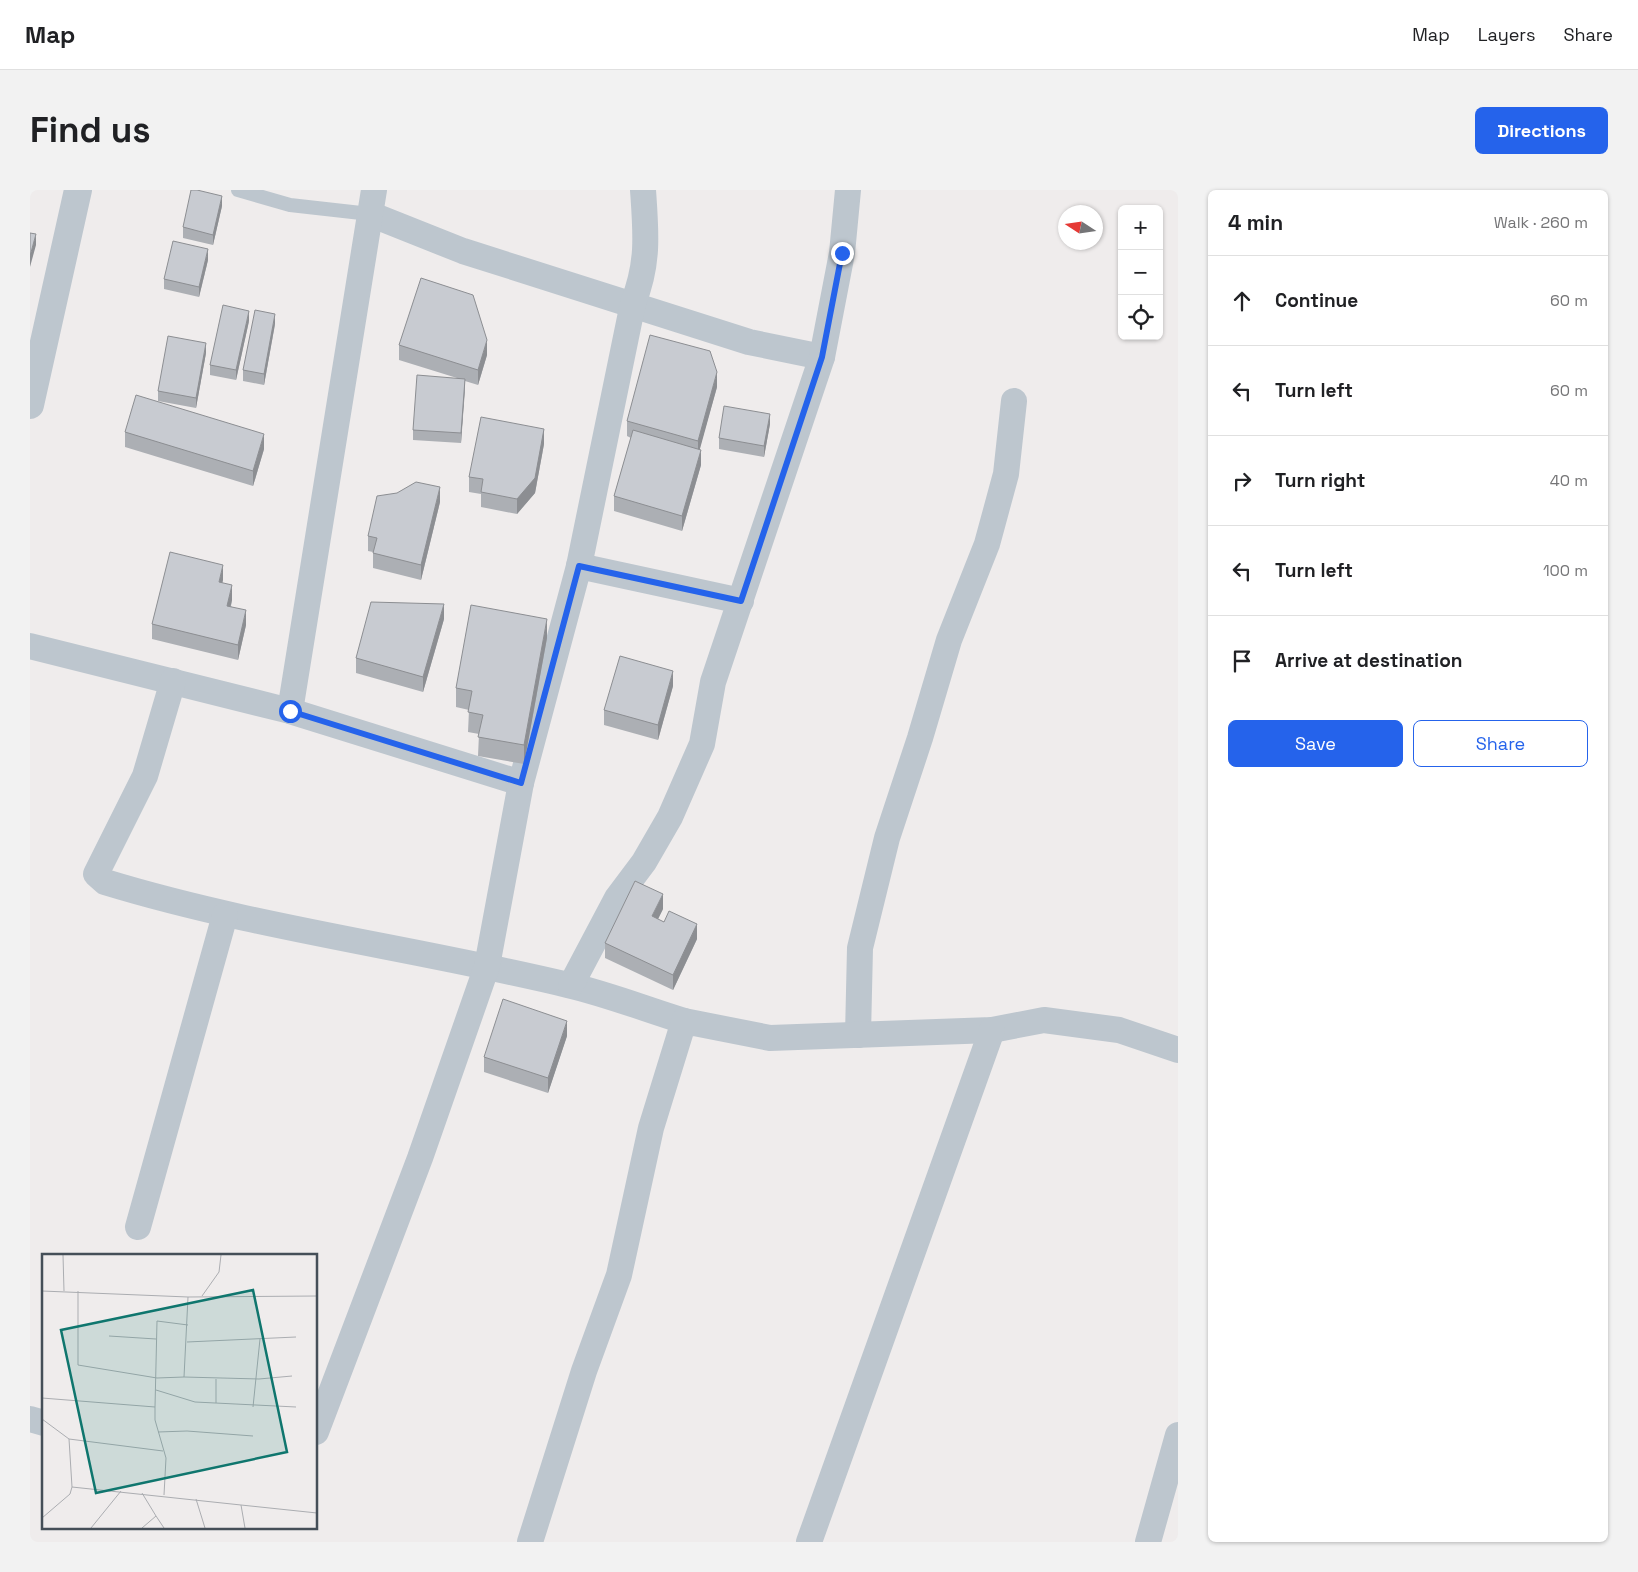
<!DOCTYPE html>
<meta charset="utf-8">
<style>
body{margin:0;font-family:"Space Grotesk",sans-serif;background:#f2f2f2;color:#202124}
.controls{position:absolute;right:15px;top:15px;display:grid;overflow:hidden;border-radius:8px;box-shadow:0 1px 4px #0004}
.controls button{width:45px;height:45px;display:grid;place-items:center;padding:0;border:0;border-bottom:1px solid #e0e0e0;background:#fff;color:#202124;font:25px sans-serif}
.compass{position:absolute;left:1028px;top:15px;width:45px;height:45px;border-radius:50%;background:#fff;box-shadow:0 1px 4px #0004;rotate:282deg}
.stop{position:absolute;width:15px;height:15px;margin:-11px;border:4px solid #2563eb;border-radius:50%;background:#fff}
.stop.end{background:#2563eb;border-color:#fff;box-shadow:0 1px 5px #0008}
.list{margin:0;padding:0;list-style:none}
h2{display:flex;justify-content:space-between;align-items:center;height:65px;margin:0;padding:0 20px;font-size:21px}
h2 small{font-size:16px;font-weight:400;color:#757577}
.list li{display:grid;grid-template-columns:32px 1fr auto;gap:15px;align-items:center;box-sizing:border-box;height:90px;padding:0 20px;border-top:1px solid #e0e0e0}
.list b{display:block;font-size:19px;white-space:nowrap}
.list em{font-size:16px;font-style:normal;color:#757577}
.actions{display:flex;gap:10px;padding:15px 20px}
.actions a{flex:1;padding:11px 0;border:1px solid #2563eb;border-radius:8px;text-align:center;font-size:18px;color:#2563eb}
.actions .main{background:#2563eb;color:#fff}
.icon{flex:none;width:28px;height:28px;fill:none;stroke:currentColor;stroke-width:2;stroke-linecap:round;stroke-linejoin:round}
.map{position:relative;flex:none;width:1148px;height:1352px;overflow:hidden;border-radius:8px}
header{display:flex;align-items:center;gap:30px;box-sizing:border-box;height:70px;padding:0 25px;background:#fff;border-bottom:1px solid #e0e0e0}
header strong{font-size:24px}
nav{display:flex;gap:28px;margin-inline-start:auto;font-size:18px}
.intro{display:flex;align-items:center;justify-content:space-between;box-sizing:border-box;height:120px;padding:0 30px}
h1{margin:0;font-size:35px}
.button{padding:12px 22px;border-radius:8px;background:#2563eb;color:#fff;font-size:18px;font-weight:700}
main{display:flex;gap:30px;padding:0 30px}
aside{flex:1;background:#fff;border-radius:8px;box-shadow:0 1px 4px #0004}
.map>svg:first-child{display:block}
</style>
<header>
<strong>Map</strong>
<nav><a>Map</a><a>Layers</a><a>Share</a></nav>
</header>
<div class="intro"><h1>Find us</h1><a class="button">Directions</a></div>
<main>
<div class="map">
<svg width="1148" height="1352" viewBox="0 0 1148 1352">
<rect width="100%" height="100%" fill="#efecec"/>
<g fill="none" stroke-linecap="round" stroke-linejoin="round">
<!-- service -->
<path stroke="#bdc6ce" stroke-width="14" d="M208 0 260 15 340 24"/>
<!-- minor -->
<g stroke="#bdc6ce" stroke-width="26">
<path d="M340 24 433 61 719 152 792 167"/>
<path d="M549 376 711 411"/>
<path d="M0 456 260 521 491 593 549 376 603 113C619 73 616 43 613 0"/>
<path d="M143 491 115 586 66 684 75 692C226 738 384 758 538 795 577 804 615 819 654 831"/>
<path d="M260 521 344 0"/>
<path d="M541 795 587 708 614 672 640 627 672 554 683 492 792 167 812 63 818 0"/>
<path d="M828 845 830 758 857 648 890 548 919 450 957 354 976 284 984 211"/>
<path d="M108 1037 195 725"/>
<path d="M0 1229 14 1233"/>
<path d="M286 1242 390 968 457 776 491 593"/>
<path d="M500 1352 554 1181 589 1085 621 938 654 831 740 848 962 840 1014 830 1089 840 1148 860"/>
<path d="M779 1352 962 840"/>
<path d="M1118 1352 1148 1245"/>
</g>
<!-- tertiary -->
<path stroke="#bdc6ce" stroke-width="28" d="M0 215 48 0"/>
</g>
<!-- wall -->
<g fill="#acafb4">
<path d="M192 16 183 55 153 48V37Z"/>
<path d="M178 70 169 107 134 99V89Z"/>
<path d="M219 131 206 190 180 185V175Z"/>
<path d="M245 134 234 195 213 191V180Z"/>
<path d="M369 155 457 165 448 195 435 191 431 253 383 250V240L427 188 369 170Z"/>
<path d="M176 163 166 218 128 211V201Z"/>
<path d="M687 197 669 260 671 275 652 341 584 321V306L601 248 597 246V231Z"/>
<path d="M740 234 734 267 689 259V248Z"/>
<path d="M95 242 234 259 223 296 95 257Z"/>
<path d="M514 254 505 303 487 324 451 317V304L439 302V287Z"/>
<path d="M410 312 391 390 343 378V362L338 361V346Z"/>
<path d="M193 390 192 393 202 410 201 416 216 435 208 470 122 449V434Z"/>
<path d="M414 429 393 502 326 483V468Z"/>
<path d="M517 448 494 574 448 566 449 544 438 542 439 520 426 517V498Z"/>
<path d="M643 496 628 550 574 535V520Z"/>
<path d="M633 719 628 729 667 749 643 800 575 768V753Z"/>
<path d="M537 846 518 903 454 882V867Z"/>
</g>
<!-- shaded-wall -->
<g fill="#8c8e92">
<path d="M192 6V16L183 55V45Z"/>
<path d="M6 44V55L0 77V66Z"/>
<path d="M178 59V70L169 107V97Z"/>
<path d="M219 121V131L206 190V180Z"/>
<path d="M245 124V134L234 195V184Z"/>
<path d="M457 150V165L448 195V180Z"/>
<path d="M176 153V163L166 218V208Z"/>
<path d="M687 182V197L668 266V251Z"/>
<path d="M435 189V199L431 253V243Z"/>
<path d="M740 224V234L734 267V256Z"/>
<path d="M514 239V254L505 303 487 324V309Z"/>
<path d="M234 244V259L223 296V281Z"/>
<path d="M671 260V275L652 341V326Z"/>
<path d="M410 297V312L391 390V375Z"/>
<path d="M193 375V390L189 407V392Z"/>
<path d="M202 395V410L197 431V416Z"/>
<path d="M414 414V429L393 502V487Z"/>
<path d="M216 420V435L208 470V455Z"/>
<path d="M517 429V448L494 574V555Z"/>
<path d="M643 481V496L628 550V535Z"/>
<path d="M633 704V719L622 741V726Z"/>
<path d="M667 734V749L643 800V785Z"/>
<path d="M537 831V846L518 903V888Z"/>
</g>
<!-- building -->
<g fill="#c8cbd1" stroke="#8c8e92">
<path d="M161 0H167L192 6 183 45 153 37Z"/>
<path d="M0 43 6 44 0 66Z"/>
<path d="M143 51 178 59 169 97 134 89Z"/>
<path d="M391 88 443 105 457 150 448 180 369 155Z"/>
<path d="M193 115 219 121 206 180 180 175Z"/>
<path d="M225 120 245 124 234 184 213 180Z"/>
<path d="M620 145 680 161 687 182 668 251 597 231Z"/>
<path d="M138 146 176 153 166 208 128 201Z"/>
<path d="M387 185 435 189 431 243 383 240Z"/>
<path d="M106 205 234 244 223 281 95 242Z"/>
<path d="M694 216 740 224 734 256 689 248Z"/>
<path d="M451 227 514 239 505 288 487 309 451 302 453 289 439 287Z"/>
<path d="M603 240 671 260 652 326 584 306Z"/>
<path d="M386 292 410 297 391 375 343 363 347 348 338 346 347 306 367 303Z"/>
<path d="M140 362 193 375 189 392 202 395 197 416 216 420 208 455 122 434Z"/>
<path d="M341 412 414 414 393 487 326 468Z"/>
<path d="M441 415 517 429 494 555 448 547 453 525 438 522 442 501 426 498Z"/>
<path d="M590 466 643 481 628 535 574 520Z"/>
<path d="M605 691 633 704 622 726 634 732 639 721 667 734 643 785 575 753Z"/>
<path d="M473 809 537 831 518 888 454 867Z"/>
</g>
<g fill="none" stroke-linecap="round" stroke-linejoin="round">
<!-- route -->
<path stroke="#2563eb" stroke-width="6" d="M260 521 491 593 549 376 711 411 792 167 812 63"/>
</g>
<!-- overview -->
<g transform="translate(12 1064)">
<rect width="275" height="275" fill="#efecec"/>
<path fill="none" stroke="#abadb1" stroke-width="1" d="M21 1 22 37M0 37 146 43 275 42M36 37V111L115 124 142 123M160 42 177 18 179 1M146 43 142 123 217 125 250 122M67 82 114 85M145 88 254 83M114 136 153 148 254 153M0 144 113 153V166L124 204 122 241M174 149V125M113 153 115 67 146 71M211 153 218 85M0 165 27 185 121 197M116 178 145 177 211 182M27 185 30 233M100 239 114 262M154 245 163 274M199 251 275 259M0 264 28 240 30 233 199 251 203 274M49 274 79 237M100 274 114 262 122 274"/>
<path fill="#0f766e" fill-opacity="0.15" stroke="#0f766e" stroke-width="2.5" d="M211 36 245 198 54 239 19 76Z"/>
<rect width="275" height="275" fill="none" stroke="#454f58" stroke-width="2.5"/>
</g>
</svg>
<div class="controls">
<button>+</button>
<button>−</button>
<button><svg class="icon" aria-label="locate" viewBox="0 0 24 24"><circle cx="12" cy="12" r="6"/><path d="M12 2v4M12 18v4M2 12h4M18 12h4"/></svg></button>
</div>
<svg class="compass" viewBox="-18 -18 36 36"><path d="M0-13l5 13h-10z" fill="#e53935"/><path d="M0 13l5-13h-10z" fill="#757577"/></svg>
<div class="stop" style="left:260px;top:521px"></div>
<div class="stop end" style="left:812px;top:63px"></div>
</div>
<aside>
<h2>4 min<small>Walk · 260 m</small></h2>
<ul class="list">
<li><svg class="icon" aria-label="ahead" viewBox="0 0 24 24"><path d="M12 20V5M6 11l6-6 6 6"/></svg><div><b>Continue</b></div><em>60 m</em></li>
<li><svg class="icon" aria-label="left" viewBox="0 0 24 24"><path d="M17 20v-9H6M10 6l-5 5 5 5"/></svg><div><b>Turn left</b></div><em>60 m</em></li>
<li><svg class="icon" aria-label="right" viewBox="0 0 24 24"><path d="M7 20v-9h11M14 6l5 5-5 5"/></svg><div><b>Turn right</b></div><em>40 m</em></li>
<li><svg class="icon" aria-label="left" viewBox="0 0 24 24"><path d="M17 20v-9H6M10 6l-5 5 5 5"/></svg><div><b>Turn left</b></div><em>100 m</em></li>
<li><svg class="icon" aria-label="arrive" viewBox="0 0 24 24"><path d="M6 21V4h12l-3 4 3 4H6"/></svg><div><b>Arrive at destination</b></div></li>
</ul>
<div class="actions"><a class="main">Save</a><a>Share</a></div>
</aside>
</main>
